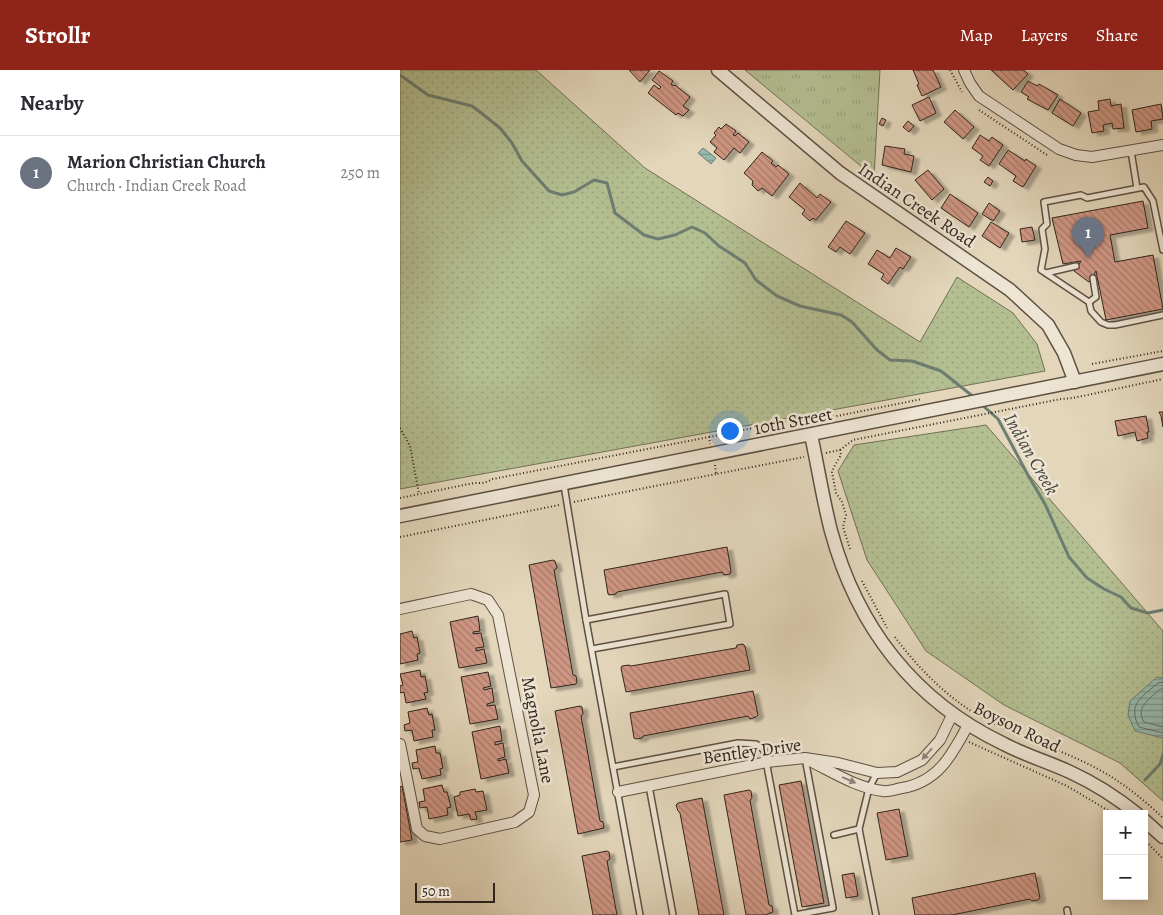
<!DOCTYPE html>
<meta charset="utf-8">
<style>
body{margin:0;font-family:Alegreya,serif;background:#f2f2f3;color:#2b2b33}
.controls{position:absolute;right:15px;bottom:15px;display:grid;overflow:hidden;border-radius:0px;box-shadow:0 2px 12px #0003}
.controls button{width:45px;height:45px;display:grid;place-items:center;padding:0;border:0;border-bottom:1px solid #e1e1e2;background:#fff;color:#2b2b33;font:25px sans-serif}
.scale{position:absolute;left:15px;bottom:12px;width:80px;box-sizing:border-box;padding-left:5px;border:2px solid #30241b;border-top:0;font-size:14px;line-height:18px;white-space:nowrap;color:#30241b;-webkit-text-stroke:4px #ede4d3;paint-order:stroke}
.you{position:absolute;left:329px;top:360px;width:18px;height:18px;margin:-12px;border:4px solid #fff;border-radius:50%;background:#1a73e8;box-shadow:0 0 0 8px #1a73e833}
.badge{display:grid;place-items:center;width:32px;height:32px;border-radius:50%;background:#8f2418;color:#fff;font-size:16px;font-weight:700}
.pin{position:absolute;translate:-50% -41px;filter:drop-shadow(0 1px 2px #0008)}
.pin::after{content:'';position:absolute;top:26px;width:18px;height:15px;background:inherit;clip-path:polygon(0 0,100% 0,50% 100%)}
.list{margin:0;padding:0;list-style:none}
h2{display:flex;justify-content:space-between;align-items:center;height:65px;margin:0;padding:0 20px;font-size:21px}
h2 small{font-size:16px;font-weight:400;color:#7c7c81}
.list li{display:grid;grid-template-columns:32px 1fr auto;gap:15px;align-items:center;box-sizing:border-box;height:75px;padding:0 20px;border-top:1px solid #e1e1e2}
.list b{display:block;font-size:19px;white-space:nowrap}
.list p{margin:0;font-size:16px;white-space:nowrap;color:#7c7c81}
.list em{font-size:16px;font-style:normal;color:#7c7c81}
.map{position:relative;flex:none;width:763px;height:845px;overflow:hidden}
header{display:flex;align-items:center;gap:30px;box-sizing:border-box;height:70px;padding:0 25px;background:#8f2418;color:#fff}
header strong{font-size:24px}
nav{display:flex;gap:28px;margin-inline-start:auto;font-size:18px}
main{display:flex}
aside{flex:1;background:#fff}
.map>svg:first-child{display:block}
</style>
<header>
<strong>Strollr</strong>
<nav><a>Map</a><a>Layers</a><a>Share</a></nav>
</header>
<main>
<aside>
<h2>Nearby<small></small></h2>
<ul class="list">
<li><span class="badge" style="background:#6b7280">1</span><div><b>Marion Christian Church</b><p>Church · Indian Creek Road</p></div><em>250 m</em></li>
</ul>
</aside>
<div class="map">
<svg width="763" height="845" viewBox="0 0 763 845">
<defs>
<pattern id="grass-tufts" width="24" height="20" patternUnits="userSpaceOnUse" patternTransform="scale(1.25)"><rect width="24" height="20" fill="#b3be91"/><path d="M3 7l-1-3M5 7V3M7 7l1-3M15 17l-1-3M17 17v-4M19 17l1-3" fill="none" stroke="#9aa37c"/></pattern>
<pattern id="park-dots" width="8" height="8" patternUnits="userSpaceOnUse" patternTransform="scale(1.25)"><rect width="8" height="8" fill="#b3be91"/><path d="M2 2h.1M6 6h.1" fill="none" stroke="#9aa37c" stroke-width="1.8" stroke-linecap="round"/></pattern>
<pattern id="water-rules" width="6" height="5" patternUnits="userSpaceOnUse" patternTransform="scale(1.25)"><rect width="6" height="5" fill="#96b9ac"/><path d="M0 2.5h6" fill="none" stroke="#7b968b"/></pattern>
<pattern id="building-back-hatch" width="6" height="6" patternUnits="userSpaceOnUse" patternTransform="scale(1.25)"><rect width="6" height="6" fill="#cf9683"/><path d="M-1 5l2 2M0 0l6 6M5-1l2 2" fill="none" stroke="#a87a6a"/></pattern>
<filter id="shadow"><feDropShadow dx="5.5" dy="3" stdDeviation="1" flood-color="#0004"/></filter>
</defs>
<rect width="100%" height="100%" fill="#e3d6bb"/>
<filter id="stains"><feTurbulence type="fractalNoise" baseFrequency=".004" numOctaves="4"/><feColorMatrix values="0 0 0 0 .2 0 0 0 0 .09 0 0 0 0 .02 0 0 0 .5 -.17"/></filter>
<radialGradient id="worn" r=".72"><stop offset=".6" stop-color="#630" stop-opacity="0"/><stop offset="1" stop-color="#630" stop-opacity=".3"/></radialGradient>
<!-- grass -->
<path fill="url(#grass-tufts)" stroke="#727156" d="M345 0H480L474 107Z"/>
<!-- park -->
<g fill="url(#park-dots)" stroke="#727156">
<path d="M0 0H136L245 98 520 272 557 207 613 243 637 274 645 301 0 419Z"/>
<path d="M586 355 763 561V731L720 693 604 635 526 581 467 490 438 401 454 375Z"/>
</g>
<!-- water -->
<g fill="url(#water-rules)" stroke="#6d7d72">
<path d="M303 78 316 88 311 94 298 83Z"/>
<path d="M757 607 763 608V668L735 661 728 645 730 631Z"/>
</g>
<g fill="none" stroke-linecap="round" stroke-linejoin="round">
<!-- shore -->
<g stroke="#636e64" stroke-width="1">
<path d="M763 612 758 613C742 627 727 634 739 657L763 663"/>
<path d="M763 619H760C750 629 735 637 744 652L763 657"/>
</g>
<!-- stream -->
<g stroke="#6d7d72" stroke-width="3">
<path d="M0 5 28 25 72 36 85 46 100 58 112 73 122 91 149 121 162 125 174 122 194 110 207 113 215 143 244 165 258 169 275 165 292 157 305 163 319 176 345 193 356 210 377 226 400 236 441 245 452 252 477 280 490 290 512 291 541 301 575 328"/>
<path d="M581 334 598 349 629 407 645 434 669 487 687 508 704 519 721 527 731 538 748 543 763 540"/>
<path d="M745 710 760 694 763 685"/>
</g>
</g>
<!-- building -->
<g fill="url(#building-back-hatch)" stroke="#30241b" filter="url(#shadow)">
<path d="M229 0H250L240 12Z"/>
<path d="M513 0H533L541 17 522 26 517 15 519 14Z"/>
<path d="M591 0H624L628 4 613 20Z"/>
<path d="M259 1 273 11 271 14 274 16 275 15 290 27 283 36 289 40 283 46 278 43 276 45 248 23 254 15 259 19 261 17 252 10Z"/>
<path d="M628 11 637 16 639 14 658 25 648 40 627 29 629 27 621 22Z"/>
<path d="M529 27 536 43 520 51 512 35Z"/>
<path d="M660 29 681 43 673 56 652 43Z"/>
<path d="M710 29 711 36 721 34 724 58 713 59 712 53 703 55 704 61 692 63 688 42 699 40 698 31Z"/>
<path d="M761 34 763 49 751 51 752 59 736 62 732 40Z"/>
<path d="M555 40 574 57 563 69 544 52Z"/>
<path d="M482 48 486 50 483 56 479 54Z"/>
<path d="M508 51 514 56 509 62 503 57Z"/>
<path d="M326 54 336 61 333 65 335 66 338 63 349 72 340 83 334 78 324 90 314 82 317 78 310 72 316 65 314 63 319 57 321 59Z"/>
<path d="M580 65 589 71 592 67 603 75 589 96 580 90 583 86 572 78Z"/>
<path d="M485 76 505 79 504 84 514 86 511 102 482 95Z"/>
<path d="M608 80 625 91 626 89 636 96 623 117 613 111 616 106 599 94Z"/>
<path d="M362 82 373 91 371 93 376 97 378 95 389 104 372 126 362 118 358 121 352 115 353 111 344 103Z"/>
<path d="M528 100 544 119 532 130 515 110Z"/>
<path d="M588 107 593 111 590 116 584 112Z"/>
<path d="M400 113 417 128 420 124 431 132 416 150 413 148 410 151 402 144 405 140 389 127Z"/>
<path d="M550 124 578 143 569 157 541 138Z"/>
<path d="M743 131 748 158 710 165 715 192 753 185 763 239 706 250 696 201 689 212 674 201 681 191 663 194 652 148Z"/>
<path d="M589 133 600 141 593 151 582 144Z"/>
<path d="M446 151 465 163 450 184 440 177 436 182 428 177Z"/>
<path d="M591 152 609 163 600 178 582 166Z"/>
<path d="M632 157 635 170 622 172 620 159Z"/>
<path d="M496 178 511 187 503 199 500 197 488 214 481 209 484 204 468 194 477 180 490 188Z"/>
<path d="M759 342H763V357L761 346Z"/>
<path d="M746 346 749 362H747L748 368 737 371 735 362 718 366 715 351Z"/>
<path d="M327 477 331 501 330 504 324 505 322 502 217 522 216 524 209 525 208 524 204 500Z"/>
<path d="M153 490 155 491 157 498 154 500 173 605 176 606 177 612 176 614 151 618 129 495Z"/>
<path d="M78 546 80 561 73 562V564L81 563 84 577 76 578V581L84 579 87 593 59 598 50 552Z"/>
<path d="M12 561 14 568 17 567 20 583 17 584 18 590 0 594V564Z"/>
<path d="M343 574 345 576 350 600 226 622 221 598 222 596 229 595 231 596 336 578 337 575Z"/>
<path d="M20 600 21 607 25 606 28 622 24 623 26 629 6 633 4 622 0 623V616L3 615 0 604Z"/>
<path d="M88 602 91 616 83 618 84 620 92 618 94 632 87 634V636L95 635 98 649 70 654 61 607Z"/>
<path d="M353 621 358 645 356 647 350 649 348 646 243 666 242 668 236 669 234 668 230 643Z"/>
<path d="M180 636 182 637 183 644 181 646 200 751 203 752 204 758 178 764 155 641Z"/>
<path d="M27 638 29 645 32 644 35 660H32L33 667 14 671 12 660 5 661 4 655 10 653 8 642Z"/>
<path d="M100 656 102 671 95 672V675L103 673 105 687 98 689V691L106 689 109 703 81 709 72 662Z"/>
<path d="M35 676 36 683H40L43 698 40 699 41 705 22 709 19 698 13 699 12 693 18 692 16 680Z"/>
<path d="M401 711 424 833 402 837 379 715Z"/>
<path d="M42 715 44 722H47L51 737 47 738 48 745 29 749 27 737 20 738 19 732 25 731 23 719Z"/>
<path d="M2 716 12 770 0 772V717Z"/>
<path d="M75 719 76 722 83 721 87 740 75 742 77 749 71 750 69 744 58 746 54 727 60 725V722Z"/>
<path d="M349 720 351 721 352 728 350 730 369 835 372 836 373 842 365 845H346L324 725Z"/>
<path d="M302 728 324 845H299L280 743 278 741 276 735 278 733Z"/>
<path d="M499 739 508 786 486 790 477 743Z"/>
<path d="M207 781 209 782 210 789 207 791 217 845H193L182 786Z"/>
<path d="M454 803 458 826 446 828 442 805Z"/>
<path d="M635 803 640 828 638 830 632 831 630 829 552 845H515L512 828Z"/>
</g>
<g fill="none" stroke-linecap="round" stroke-linejoin="round">
<!-- service casing -->
<g stroke="#5d5043" stroke-width="8">
<g id="service">
<path d="M731 81 737 118"/>
<path d="M763 180 753 131 744 117 687 128 681 125 644 132 647 154 642 159 645 179 641 200 689 232 691 241 701 252 708 255H715L763 245"/>
<path d="M646 203 676 196"/>
<path d="M689 232 696 227 693 208"/>
<path d="M164 415 186 550 240 845"/>
<path d="M186 550 325 524 330 554 192 579"/>
<path d="M213 697 338 673 356 674 364 680 395 845 433 838 405 688"/>
<path d="M249 716 273 845"/>
<path d="M434 765 459 759"/>
<path d="M667 840 668 845"/>
<path d="M476 845 459 759 469 718 477 703"/>
</g>
</g>
<!-- minor casing -->
<g stroke="#5d5043" stroke-width="12">
<g id="minor">
<path d="M564 0 570 13 579 26 659 79 676 85 692 87 763 75"/>
<path d="M0 539 71 524 88 530 98 545 134 725 129 742 115 752 40 769 25 766 17 759 0 674"/>
<path d="M412 692C434 703 458 718 483 721 489 722 496 719 502 718 538 712 552 685 568 655"/>
<path d="M218 722 367 692 405 688 438 693 477 703 497 702 522 690 540 670 553 643"/>
</g>
</g>
<!-- tertiary casing -->
<g stroke="#5d5043" stroke-width="15">
<g id="tertiary">
<path d="M318 0 440 103 610 220 648 255 664 283 675 312"/>
<path d="M411 365C418 397 423 430 431 461 457 557 514 631 604 674 625 685 648 692 670 702 694 713 716 727 737 744"/>
<path d="M0 446 763 294"/>
<path d="M744 750 763 767"/>
</g>
</g>
<!-- path -->
<g stroke="#30241b" stroke-width="2" stroke-dasharray="1 2.5" stroke-linecap="butt">
<path d="M550 0 562 22"/>
<path d="M579 40 647 85"/>
<path d="M692 294 763 281"/>
<path d="M0 358 10 376 19 424"/>
<path d="M309 367 398 349 427 348 522 329"/>
<path d="M440 380 453 370 661 329 673 328 763 309"/>
<path d="M426 383 440 380 441 385 434 397 432 402 436 423 442 432 446 445 443 457 450 479"/>
<path d="M315 395 316 404 404 387"/>
<path d="M0 428 74 413H84L93 409 309 367 310 374"/>
<path d="M174 432 316 404"/>
<path d="M0 467 159 435"/>
<path d="M462 511 487 558"/>
<path d="M495 567C515 594 540 620 568 639 607 665 655 676 696 698 721 711 743 729 763 748"/>
<path d="M569 672 667 716 714 744"/>
<path d="M744 769 763 789"/>
</g>
<!-- service -->
<use href="#service" stroke="#ede4d3" stroke-width="5"/>
<!-- minor -->
<use href="#minor" stroke="#ede4d3" stroke-width="10"/>
<!-- tertiary -->
<use href="#tertiary" stroke="#ede4d3" stroke-width="12"/>
</g>
<!-- one-way arrows -->
<defs><path id="oneway-solid" d="M-6-.8H1V-3.2L6.5 0L1 3.2V.8H-6Z" transform="scale(1.25)"/></defs>
<g fill="#8e8477">
<use href="#oneway-solid" transform="translate(527 684) rotate(132)"/>
<use href="#oneway-solid" transform="translate(449 710) rotate(23)"/>
</g>
<g text-anchor="middle" dominant-baseline="central" stroke-width="5" stroke-linejoin="round" paint-order="stroke">
<!-- street labels -->
<g font-size="18" fill="#30241b" stroke="#ede4d3">
<text transform="translate(517 135) rotate(34)">Indian Creek Road</text>
<text transform="translate(393 351) rotate(-11)">10th Street</text>
<text transform="translate(617 657) rotate(26)">Boyson Road</text>
<text transform="translate(138 660) rotate(79)">Magnolia Lane</text>
<text transform="translate(352 681) rotate(-8)">Bentley Drive</text>
</g>
<!-- water labels -->
<g font-size="19" font-style="italic" fill="#4a493f" stroke="#ede4d3">
<text transform="translate(631 384) rotate(60)">Indian Creek</text>
</g>
</g>
<rect width="100%" height="100%" filter="url(#stains)"/>
<rect width="100%" height="100%" fill="url(#worn)"/>
</svg>
<div class="controls">
<button>+</button>
<button>−</button>
</div>
<div class="scale">50 m</div>
<div class="you"></div>
<div class="pin badge" style="left:688px;top:188px;background:#6b7280">1</div>
</div>
</main>
